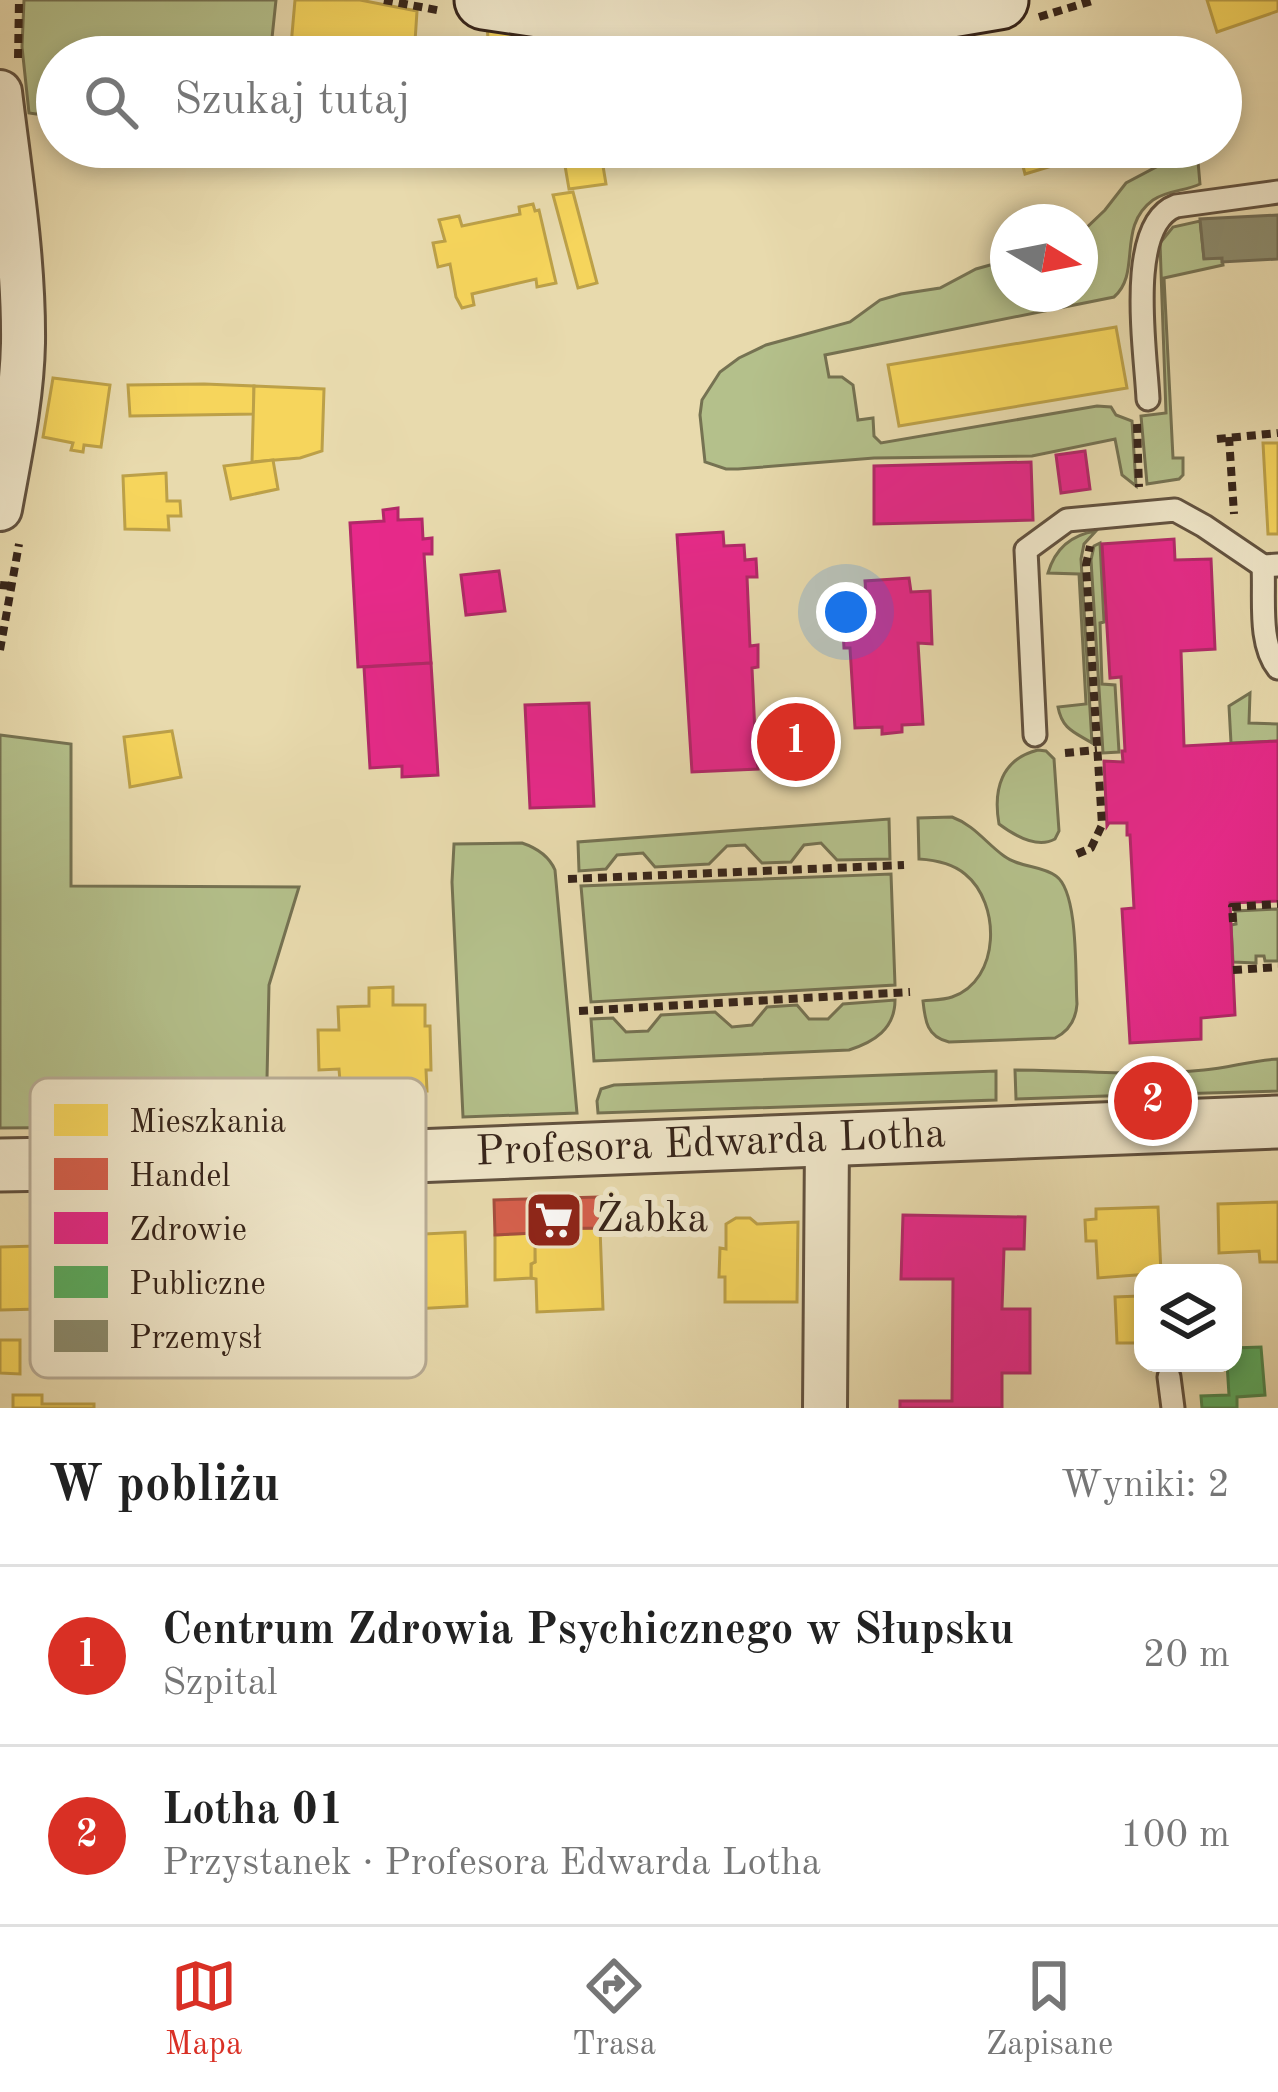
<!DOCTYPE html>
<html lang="pl">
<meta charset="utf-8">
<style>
body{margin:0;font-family:"Old Standard TT",serif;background:#f2f2f2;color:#222}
.controls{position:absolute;right:36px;bottom:36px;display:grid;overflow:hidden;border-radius:24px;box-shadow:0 6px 18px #0003}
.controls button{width:108px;height:108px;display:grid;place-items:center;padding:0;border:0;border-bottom:3px solid #e0e0e0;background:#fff;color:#222;font:60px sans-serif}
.compass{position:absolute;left:990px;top:204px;width:108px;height:108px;border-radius:50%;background:#fff;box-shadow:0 6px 18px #0003;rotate:100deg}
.you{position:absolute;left:846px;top:612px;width:42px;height:42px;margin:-30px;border:9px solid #fff;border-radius:50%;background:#1a73e8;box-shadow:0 0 0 18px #1a73e833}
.badge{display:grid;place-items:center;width:78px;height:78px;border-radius:50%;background:#d93025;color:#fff;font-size:39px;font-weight:700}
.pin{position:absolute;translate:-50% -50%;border:6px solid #fff;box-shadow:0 3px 12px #0006}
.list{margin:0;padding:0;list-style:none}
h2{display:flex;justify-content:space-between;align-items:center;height:156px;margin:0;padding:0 48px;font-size:51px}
h2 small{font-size:39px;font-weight:400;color:#767676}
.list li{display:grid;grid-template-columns:78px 1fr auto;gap:36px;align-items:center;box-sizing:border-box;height:180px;padding:0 48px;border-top:3px solid #e0e0e0}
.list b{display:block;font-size:45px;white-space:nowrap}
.list p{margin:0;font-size:39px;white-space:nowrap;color:#767676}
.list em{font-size:39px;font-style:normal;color:#767676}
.icon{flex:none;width:66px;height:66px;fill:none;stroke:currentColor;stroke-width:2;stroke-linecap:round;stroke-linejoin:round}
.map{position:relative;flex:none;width:1278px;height:1408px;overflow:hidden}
.search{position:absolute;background:#fff;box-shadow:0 6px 18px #0003;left:36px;right:36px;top:36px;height:132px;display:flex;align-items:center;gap:30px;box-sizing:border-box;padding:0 42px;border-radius:66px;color:#767676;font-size:45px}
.sheet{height:516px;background:#fff}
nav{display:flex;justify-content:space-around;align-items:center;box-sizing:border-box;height:168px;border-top:3px solid #e0e0e0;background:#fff;font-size:33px;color:#767676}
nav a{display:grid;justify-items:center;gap:6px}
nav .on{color:#d93025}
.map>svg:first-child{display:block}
</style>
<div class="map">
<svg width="1278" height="1408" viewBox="0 0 1278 1408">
<rect width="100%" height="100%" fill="#e8daad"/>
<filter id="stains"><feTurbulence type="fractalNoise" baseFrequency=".00167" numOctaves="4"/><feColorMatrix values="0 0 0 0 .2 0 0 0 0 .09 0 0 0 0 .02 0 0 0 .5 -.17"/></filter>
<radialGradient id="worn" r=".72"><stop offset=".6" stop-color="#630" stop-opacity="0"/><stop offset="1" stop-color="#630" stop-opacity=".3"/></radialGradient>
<!-- green -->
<g fill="#b4c08b" stroke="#757252" stroke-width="3">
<path d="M24 0H276L270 57H57V117L29 113 22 47Z"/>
<path d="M1197 150 1200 184C1186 191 1167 190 1153 200 1116 227 1142 273 1114 297L825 355 829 377H842L853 385 858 420 873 418 874 436 881 443 1097 406 1111 407 1116 415 1132 421 1136 486 1122 475 1115 439 1032 456 874 458 738 469H726L705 462 700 415 702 400 720 372 739 358 766 345 850 322 880 300 901 294 940 288 976 269 1008 260V294H1080V234L1105 210 1126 183 1179 155Z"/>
<path d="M1200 221 1204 258H1222L1223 265 1164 278 1173 458H1183V475L1179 479 1147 484 1141 416 1166 413 1160 243 1173 227Z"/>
<path d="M1096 531 1084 544 1081 559 1092 743C1074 732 1062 729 1058 707L1086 704 1079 574 1048 573C1055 549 1070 535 1096 531Z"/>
<path d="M1100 543 1104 622 1100 623 1102 684 1115 685 1119 752 1103 753 1091 560 1094 546Z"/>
<path d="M1250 693 1249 723 1278 724V741L1231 743 1229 706Z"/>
<path d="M0 735 71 744V886L299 887 269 985 266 1126 0 1128Z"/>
<path d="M1038 750 1046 751 1054 759 1059 831 1055 839C1037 849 1015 836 999 824 993 790 1001 759 1038 750Z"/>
<path d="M952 817C974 825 986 843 1004 856 1020 868 1041 865 1056 876 1079 892 1075 976 1077 1004 1076 1020 1069 1031 1055 1038L949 1042C927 1037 925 1021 923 1001 932 1000 944 1000 952 997 1001 980 1001 903 965 874 952 863 936 860 919 859L918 818Z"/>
<path d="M889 819 890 859 837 860 821 843 804 845 791 862 762 863 745 845 727 846 709 864 655 867 643 853 617 855 606 869 579 871 578 842Z"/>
<path d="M522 843C537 848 549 856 555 870L577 1113 463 1117 452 882 454 844Z"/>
<path d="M891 874 895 985 591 1002 581 886Z"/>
<path d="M1278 909V961H1265L1264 956H1256V963L1233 962 1231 925 1236 924 1235 911Z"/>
<path d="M895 1000C895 1029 874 1042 849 1050L594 1061 591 1019 613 1018 626 1032 648 1031 661 1015 715 1012 732 1027 752 1025 767 1007 797 1005 809 1019H828L843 1004Z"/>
<path d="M1278 1059V1091L1173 1094V1084H1135V1095L1016 1099 1015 1070C1077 1070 1141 1077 1204 1070 1229 1068 1252 1060 1278 1059Z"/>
<path d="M996 1071V1100L598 1113 597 1101 601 1089 614 1085Z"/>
</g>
<!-- homes -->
<g fill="#f6d55c" stroke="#bca048" stroke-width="3">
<path d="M295 0H360L417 11 414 57H290Z"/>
<path d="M1207 0H1278V11L1217 32Z"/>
<path d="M487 23 554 35V57H489Z"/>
<path d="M1018 147H1048L1052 166 1025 174Z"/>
<path d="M1048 147H1074L1077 160 1052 166Z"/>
<path d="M600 148 606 184 569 189 563 154Z"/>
<path d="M573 192 597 283 578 288 553 195Z"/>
<path d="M533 204 535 211 539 210 556 283 537 287 536 279 472 294 474 305 462 308 456 297 450 264 438 267 433 243 445 241 439 220 459 216 462 226 520 214 519 207Z"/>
<path d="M1116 327 1127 388 899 426 888 365Z"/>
<path d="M53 378 110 385 101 447 84 445 83 452 71 450 73 443 43 437Z"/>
<path d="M204 384 254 386V414L130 416 128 385Z"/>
<path d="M254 386 324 389 322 451 300 458 252 462Z"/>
<path d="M1263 443H1278V534H1268Z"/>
<path d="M273 460 278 489 231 499 224 466Z"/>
<path d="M166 473 167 501H180L181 516H168L169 530 125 529 123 476Z"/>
<path d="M172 731 181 777 130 787 124 737Z"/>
<path d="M393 987V1005H425V1026H430L431 1070H426L427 1091 341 1093 339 1069 319 1070 318 1030H339L338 1007 369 1006V988Z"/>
<path d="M1278 1202V1262H1260L1259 1251 1219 1253 1218 1204Z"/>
<path d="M1158 1207 1161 1273 1098 1278 1096 1241H1086L1085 1220 1096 1219V1209Z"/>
<path d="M736 1218H750L757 1224 798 1222 797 1302H725V1277H719L720 1248 726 1249V1224Z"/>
<path d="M403 1228H419L424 1234 465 1232 467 1306 396 1310 395 1284 392 1285V1235L399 1234Z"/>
<path d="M600 1228 603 1309 537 1312 536 1279 531 1278V1264L535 1262 534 1229Z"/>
<path d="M535 1233V1262L531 1264V1278L495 1280V1235Z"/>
<path d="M37 1246 39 1309 0 1310V1247Z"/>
<path d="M1139 1296 1141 1343H1117L1115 1297Z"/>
<path d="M0 1340H20V1374L0 1373Z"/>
<path d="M13 1395H42V1404H94V1408H13Z"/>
</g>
<!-- shops -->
<path fill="#d6604d" stroke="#a64e3e" stroke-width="3" d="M598 1197 600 1228 534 1229 535 1233 495 1235 494 1200Z"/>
<!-- health -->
<g fill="#e7298a" stroke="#b22868" stroke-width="3">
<path d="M1085 451 1090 489 1061 493 1056 455Z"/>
<path d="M1031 462 1033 520 874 524V466Z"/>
<path d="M398 508V520L422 519 423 539 432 538V554H424L431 663 358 667 350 523 384 521 383 510Z"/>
<path d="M723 532 724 546 744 545 745 560 756 559 757 577H747L750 646 758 645V667L752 668 755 734 766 735 767 752 756 753 758 769 692 772 677 535Z"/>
<path d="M1174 539 1175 560 1211 559 1215 649 1181 651 1184 746 1278 741V901L1230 903 1235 1015 1201 1018V1039L1130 1043 1122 909 1134 908 1130 835H1127V823H1109L1107 826 1104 761 1123 762 1122 751H1125L1121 677 1110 678 1102 544Z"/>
<path d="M499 571 505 611 466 615 461 575Z"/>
<path d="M909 578 911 592 930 591 932 644 918 643 923 724 902 725V732L882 734V727L855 728 850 648H844L841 596 866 595 865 581Z"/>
<path d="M431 663 438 775 402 777V766L370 768 364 667Z"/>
<path d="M589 703 594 806 530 808 525 705Z"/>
<path d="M903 1215 1025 1217 1024 1249H1004L1002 1309H1030V1373H1002V1408H900V1401H952L953 1279H901Z"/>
</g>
<!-- public -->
<path fill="#5aae61" stroke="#4f854c" stroke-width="3" d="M1261 1347 1265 1395 1237 1397V1408H1202L1201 1396 1229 1395 1227 1363H1233V1348Z"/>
<!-- industry -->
<path fill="#8c8c6e" stroke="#726d55" stroke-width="3" d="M1278 215V259L1222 262V258L1204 259 1200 219Z"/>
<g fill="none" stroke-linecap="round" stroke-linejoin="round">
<!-- service casing -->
<g stroke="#62523f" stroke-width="27">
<g id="service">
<path d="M1148 399C1146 353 1125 225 1176 206L1278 192"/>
<path d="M1263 566C1265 597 1258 643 1278 668"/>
<path d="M1035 735 1026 550 1067 520 1175 510 1204 526 1263 566 1278 565"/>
<path d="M1169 1377 1173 1408"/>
</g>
</g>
<!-- minor casing -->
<g stroke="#62523f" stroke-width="48">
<g id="minor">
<path d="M0 92C10 175 24 259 23 343 22 398 10 454 0 509"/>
<path d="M825 1408 827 1141"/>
</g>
</g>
<!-- tertiary casing -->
<g stroke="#62523f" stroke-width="57">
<g id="tertiary">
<path id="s1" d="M0 1165 338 1159 1278 1122"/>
</g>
</g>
<!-- secondary casing -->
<g stroke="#36241a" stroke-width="63">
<path id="secondary" d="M484 0 653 25 775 28 887 19 999 0"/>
</g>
<!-- path -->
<g stroke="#36241a" stroke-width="8" stroke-dasharray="9 6" stroke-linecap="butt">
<path d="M384 0 442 11"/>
<path d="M1039 17 1095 0"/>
<path d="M18 58 19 0"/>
<path d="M1137 424 1139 487"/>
<path d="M1229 437 1234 514"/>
<path d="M1217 439 1278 433"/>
<path d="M0 585 12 586"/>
<path d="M0 650 19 544"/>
<path d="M1065 753 1097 750"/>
<path d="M1077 854 1091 848 1102 825 1086 565 1090 546"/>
<path d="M568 879 904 865"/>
<path d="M1233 922 1232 907 1278 904"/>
<path d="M1233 970 1278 967"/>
<path d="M579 1011 910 992"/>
</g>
<!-- service -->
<use href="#service" stroke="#f0e7ca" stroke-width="21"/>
<!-- minor -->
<use href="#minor" stroke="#f0e7ca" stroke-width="42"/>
<!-- tertiary -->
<use href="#tertiary" stroke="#f0e7ca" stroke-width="51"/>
<!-- secondary -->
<use href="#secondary" stroke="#f0e7ca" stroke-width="57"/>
</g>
<!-- icons -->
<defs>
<g id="supermarket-square" transform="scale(3)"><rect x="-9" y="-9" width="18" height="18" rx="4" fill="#8f2418" stroke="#f0e7ca"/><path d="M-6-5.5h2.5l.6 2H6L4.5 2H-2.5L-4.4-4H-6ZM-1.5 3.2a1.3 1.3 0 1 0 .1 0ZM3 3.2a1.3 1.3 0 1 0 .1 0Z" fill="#fff"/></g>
</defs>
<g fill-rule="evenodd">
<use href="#supermarket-square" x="554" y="1220"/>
</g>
<g text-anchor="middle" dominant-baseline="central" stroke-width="12" stroke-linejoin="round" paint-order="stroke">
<!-- street labels -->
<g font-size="42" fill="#36241a" stroke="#f0e7ca">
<text stroke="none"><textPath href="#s1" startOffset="711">Profesora Edwarda Lotha</textPath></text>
</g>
<!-- poi labels -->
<g font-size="42" fill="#36241a" stroke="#f0e7ca" text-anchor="start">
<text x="596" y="1220">Żabka</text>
</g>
</g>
<!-- legend -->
<rect x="30" y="1078" width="396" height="300" rx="18" fill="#f0e7ca" stroke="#b8ac95" stroke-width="3"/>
<rect x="54" y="1104" width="54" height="32" fill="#f6d55c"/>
<rect x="54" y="1158" width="54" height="32" fill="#d6604d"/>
<rect x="54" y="1212" width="54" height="32" fill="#e7298a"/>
<rect x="54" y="1266" width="54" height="32" fill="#5aae61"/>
<rect x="54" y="1320" width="54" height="32" fill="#8c8c6e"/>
<g font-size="33" fill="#36241a">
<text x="129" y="1132">Mieszkania</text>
<text x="129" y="1186">Handel</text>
<text x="129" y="1240">Zdrowie</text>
<text x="129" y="1294">Publiczne</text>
<text x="129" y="1348">Przemysł</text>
</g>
<rect width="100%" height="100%" filter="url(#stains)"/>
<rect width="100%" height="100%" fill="url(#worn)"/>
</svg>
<div class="controls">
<button><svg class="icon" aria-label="layers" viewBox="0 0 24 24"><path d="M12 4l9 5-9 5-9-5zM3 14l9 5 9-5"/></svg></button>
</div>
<svg class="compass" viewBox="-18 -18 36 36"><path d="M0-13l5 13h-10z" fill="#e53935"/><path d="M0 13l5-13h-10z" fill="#767676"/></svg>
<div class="you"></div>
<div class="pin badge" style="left:796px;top:742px">1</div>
<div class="pin badge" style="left:1153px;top:1101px">2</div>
<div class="search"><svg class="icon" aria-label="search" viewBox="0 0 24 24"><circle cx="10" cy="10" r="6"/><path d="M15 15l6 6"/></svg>Szukaj tutaj</div>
</div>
<section class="sheet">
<h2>W pobliżu<small>Wyniki: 2</small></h2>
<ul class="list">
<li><span class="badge">1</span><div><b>Centrum Zdrowia Psychicznego w Słupsku</b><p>Szpital</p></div><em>20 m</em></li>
<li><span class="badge">2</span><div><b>Lotha 01</b><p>Przystanek · Profesora Edwarda Lotha</p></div><em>100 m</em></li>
</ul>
</section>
<nav>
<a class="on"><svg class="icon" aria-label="map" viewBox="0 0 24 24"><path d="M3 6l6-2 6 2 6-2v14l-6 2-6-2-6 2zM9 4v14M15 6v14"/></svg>Mapa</a>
<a><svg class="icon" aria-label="directions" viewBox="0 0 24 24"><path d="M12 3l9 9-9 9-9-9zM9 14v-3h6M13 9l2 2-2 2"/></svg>Trasa</a>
<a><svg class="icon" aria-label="saved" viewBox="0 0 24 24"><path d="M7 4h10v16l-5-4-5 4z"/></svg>Zapisane</a>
</nav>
